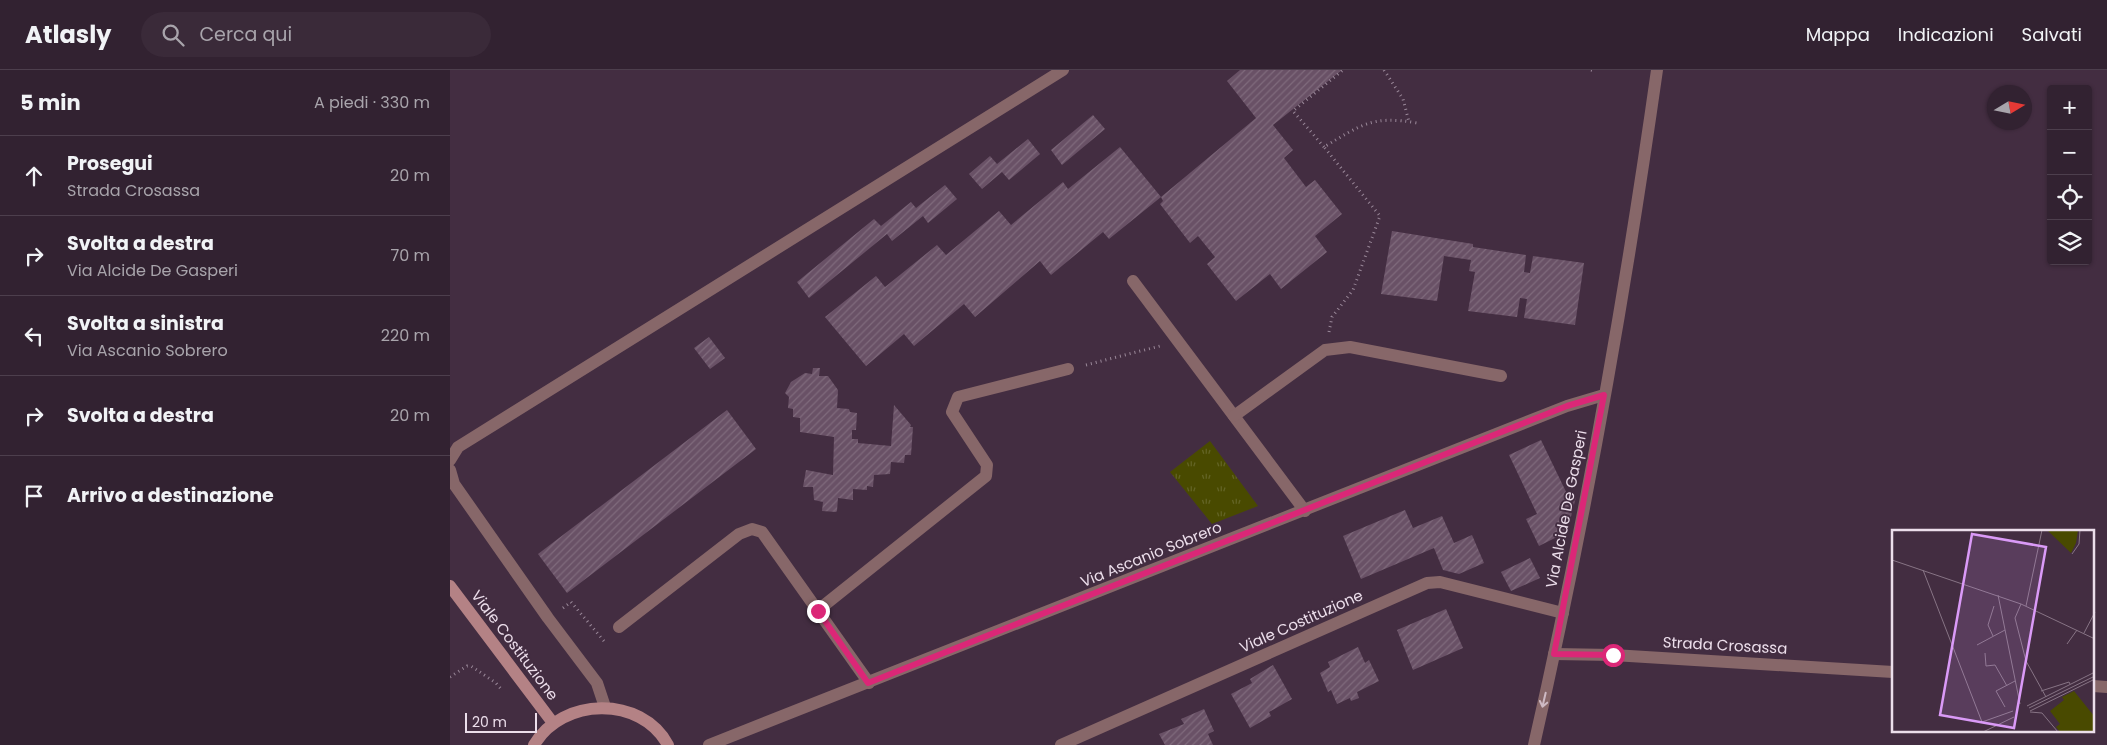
<!DOCTYPE html>
<html lang="it">
<meta charset="utf-8">
<style>
body{margin:0;font-family:Poppins,sans-serif;background:#3a2a39;color:#f1f3f6}
.controls{position:absolute;right:15px;top:15px;display:grid;overflow:hidden;border-radius:5px;box-shadow:0 1px 4px #0004}
.controls button{width:45px;height:45px;display:grid;place-items:center;padding:0;border:0;border-bottom:1px solid #4d3f4d;background:#322231;color:#f1f3f6;font:25px sans-serif}
.compass{position:absolute;left:1537px;top:15px;width:45px;height:45px;border-radius:50%;background:#322231;box-shadow:0 1px 4px #0004;rotate:80deg}
.scale{position:absolute;left:15px;bottom:12px;width:72px;box-sizing:border-box;padding-left:5px;border:2px solid #ecdeeb;border-top:0;font-size:14px;line-height:18px;white-space:nowrap;color:#ecdeeb;-webkit-text-stroke:4px #432d41;paint-order:stroke}
.stop{position:absolute;width:15px;height:15px;margin:-11px;border:4px solid #db2777;border-radius:50%;background:#fff}
.stop.end{background:#db2777;border-color:#fff;box-shadow:0 1px 5px #0008}
.list{margin:0;padding:0;list-style:none}
h2{display:flex;justify-content:space-between;align-items:center;height:65px;margin:0;padding:0 20px;font-size:21px}
h2 small{font-size:16px;font-weight:400;color:#a8a4ab}
.list li{display:grid;grid-template-columns:32px 1fr auto;gap:15px;align-items:center;box-sizing:border-box;height:80px;padding:0 20px;border-top:1px solid #4d3f4d}
.list b{display:block;font-size:19px;white-space:nowrap}
.list p{margin:0;font-size:16px;white-space:nowrap;color:#a8a4ab}
.list em{font-size:16px;font-style:normal;color:#a8a4ab}
.icon{flex:none;width:28px;height:28px;fill:none;stroke:currentColor;stroke-width:2;stroke-linecap:round;stroke-linejoin:round}
.map{position:relative;flex:none;width:1657px;height:675px;overflow:hidden}
header{display:flex;align-items:center;gap:30px;box-sizing:border-box;height:70px;padding:0 25px;background:#322231;border-bottom:1px solid #4d3f4d}
header strong{font-size:24px}
nav{display:flex;gap:28px;margin-inline-start:auto;font-size:18px}
.search{width:350px;height:45px;background:#3a2a39;display:flex;align-items:center;gap:12px;box-sizing:border-box;padding:0 18px;border-radius:28px;color:#a8a4ab;font-size:19px}
main{display:flex}
aside{flex:1;background:#322231}
.map>svg:first-child{display:block}
</style>
<header>
<strong>Atlasly</strong>
<div class="search"><svg class="icon" aria-label="search" viewBox="0 0 24 24"><circle cx="10" cy="10" r="6"/><path d="M15 15l6 6"/></svg>Cerca qui</div>
<nav><a>Mappa</a><a>Indicazioni</a><a>Salvati</a></nav>
</header>
<main>
<aside>
<h2>5 min<small>A piedi · 330 m</small></h2>
<ul class="list">
<li><svg class="icon" aria-label="ahead" viewBox="0 0 24 24"><path d="M12 20V5M6 11l6-6 6 6"/></svg><div><b>Prosegui</b><p>Strada Crosassa</p></div><em>20 m</em></li>
<li><svg class="icon" aria-label="right" viewBox="0 0 24 24"><path d="M7 20v-9h11M14 6l5 5-5 5"/></svg><div><b>Svolta a destra</b><p>Via Alcide De Gasperi</p></div><em>70 m</em></li>
<li><svg class="icon" aria-label="left" viewBox="0 0 24 24"><path d="M17 20v-9H6M10 6l-5 5 5 5"/></svg><div><b>Svolta a sinistra</b><p>Via Ascanio Sobrero</p></div><em>220 m</em></li>
<li><svg class="icon" aria-label="right" viewBox="0 0 24 24"><path d="M7 20v-9h11M14 6l5 5-5 5"/></svg><div><b>Svolta a destra</b></div><em>20 m</em></li>
<li><svg class="icon" aria-label="arrive" viewBox="0 0 24 24"><path d="M6 21V4h12l-3 4 3 4H6"/></svg><div><b>Arrivo a destinazione</b></div></li>
</ul>
</aside>
<div class="map">
<svg width="1657" height="675" viewBox="0 0 1657 675">
<defs>
<pattern id="park-tufts" width="24" height="20" patternUnits="userSpaceOnUse" patternTransform="scale(1.25)"><rect width="24" height="20" fill="#494a00"/><path d="M3 7l-1-3M5 7V3M7 7l1-3M15 17l-1-3M17 17v-4M19 17l1-3" fill="none" stroke="#636425"/></pattern>
<pattern id="building-hatch" width="6" height="6" patternUnits="userSpaceOnUse" patternTransform="scale(1.25)"><rect width="6" height="6" fill="#695166"/><path d="M-1 1l2-2M0 6l6-6M5 7l2-2" fill="none" stroke="#7f6a7c"/></pattern>
</defs>
<rect width="100%" height="100%" fill="#432d41"/>
<!-- park -->
<path fill="url(#park-tufts)" d="M760 371 808 436 762 454 720 402Z"/>
<!-- building -->
<g fill="url(#building-hatch)">
<path d="M790 0H892L823 55 843 80 834 88 856 117 865 110 892 144 865 166 877 182 831 219 820 204 786 231 757 194 765 187 748 166 740 173 710 134 713 131 711 127 806 48 777 11Z"/>
<path d="M643 45 655 59 612 95 601 80Z"/>
<path d="M578 69 590 84 559 110 552 102 532 119 519 104 540 86 547 94Z"/>
<path d="M670 77 711 127 659 169 653 162 601 205 590 191 525 247 514 234 464 276 454 264 416 296 375 247 426 206 435 217 487 175 496 185 549 141 561 155 613 112 618 119Z"/>
<path d="M495 115 507 129 478 153 473 146 442 171 437 164 359 228 347 212 424 149 431 156 461 132 466 138Z"/>
<path d="M942 161 1023 174V177L1076 185 1074 202 1080 203 1083 186 1134 193 1125 255 1074 248 1077 229 1070 228 1067 247 1018 241 1025 202 1019 201 1021 190 994 186 987 231 931 224Z"/>
<path d="M259 267 275 288 260 299 244 278Z"/>
<path d="M363 298H370L369 306H378L388 320 387 338 399 339 400 342 407 343 406 360H402V369H408V373L441 376 444 335 461 355 460 357H463L461 385H455L454 393 441 392 440 404 424 405 423 417 417 416V420L403 419V430L388 428 387 441 386 442 372 441 373 432 364 430 363 417H353L356 400 383 405 384 367 350 362V348L343 347V339L338 338 339 327 335 323 341 312 355 303 362 304Z"/>
<path d="M277 340 306 379 117 523 88 484Z"/>
<path d="M1091 370 1120 430 1126 427 1117 462 1089 476 1076 449 1087 444 1059 385Z"/>
<path d="M955 440 963 458 992 446 1004 473 1022 465 1034 493 1009 504 993 500 984 478 911 509 893 466Z"/>
<path d="M1080 488 1090 508 1061 521 1051 502Z"/>
<path d="M996 539 1013 578 963 600 947 560Z"/>
<path d="M908 577 915 593 919 590 929 611 907 622 909 628 901 631 900 628 887 634 881 620 878 622 870 603 880 597 878 592Z"/>
<path d="M823 595 842 629 819 642 821 646 800 658 781 624 802 613 800 609Z"/>
<path d="M754 639 764 661 758 664 763 675H715L709 664 734 654 731 649Z"/>
</g>
<g fill="none" stroke-linecap="round" stroke-linejoin="round">
<!-- path -->
<g stroke="#9a8899" stroke-width="3" stroke-dasharray="1 4" stroke-linecap="butt">
<path d="M934 0 953 29 959 52"/>
<path d="M1141 0 1145 1"/>
<path d="M874 77 843 41 893 0"/>
<path d="M879 262 882 247 903 220 930 146 874 77C911 55 922 45 967 53"/>
<path d="M636 295 710 276"/>
<path d="M113 538 121 532 154 571 156 569"/>
<path d="M0 607 17 596H21L46 613 52 620"/>
</g>
<!-- lane -->
<g stroke="#876769" stroke-width="12">
<path d="M683 211 855 441"/>
<path d="M784 346 875 280 900 277 1051 306"/>
<path d="M367 541 536 406 537 395 502 342 508 327 618 299"/>
<path d="M169 557 289 464 302 459 312 462 419 613"/>
</g>
<!-- street -->
<g stroke="#876769" stroke-width="12">
<path d="M0 390 8 377 613 0"/>
<path d="M0 400 4 414 98 548 147 613 155 637"/>
<path d="M1104 584 1163 585 1443 602"/>
<path d="M1643 616 1657 617"/>
<path d="M259 675 1117 336 1154 325"/>
<path d="M611 675 977 513 990 512 1113 543"/>
<path d="M1084 675C1135 452 1175 226 1207 0"/>
</g>
<!-- secondary -->
<g stroke="#b48285" stroke-width="12">
<path d="M0 516 103 653"/>
<path d="M84 675C112 627 191 625 218 675"/>
</g>
</g>
<!-- one-way arrows -->
<defs><path id="oneway-shaft" d="M-6 0H5M1.5-3L5.5 0L1.5 3" fill="none" stroke-width="1.6" stroke-linecap="round" stroke-linejoin="round" transform="scale(1.25)"/></defs>
<use stroke="#cebac4" href="#oneway-shaft" transform="translate(1094 630) rotate(103)"/>
<g fill="none" stroke-linecap="round" stroke-linejoin="round">
<!-- route -->
<path stroke="#db2777" stroke-width="6" d="M368 541 418 613 1117 336 1154 325 1104 584 1163 585"/>
</g>
<g text-anchor="middle" dominant-baseline="central" stroke-width="4" stroke-linejoin="round" paint-order="stroke">
<!-- street labels -->
<g font-size="15" fill="#ecdeeb" stroke="#432d41">
<text transform="translate(1116 439) rotate(-79)">Via Alcide De Gasperi</text>
<text transform="translate(701 484) rotate(-22)">Via Ascanio Sobrero</text>
<text transform="translate(851 551) rotate(-24)">Viale Costituzione</text>
<text transform="translate(65 575) rotate(53)">Viale Costituzione</text>
<text transform="translate(1275 575) rotate(3)">Strada Crosassa</text>
</g>
</g>
<!-- overview -->
<g transform="translate(1442 460)">
<rect width="202" height="202" fill="#432d41"/>
<path d="M155 0H186L184 13 179 23Z" fill="#494a00"/>
<path d="M182 161 202 186V202H168L164 197 168 194 158 181 172 170 170 167Z" fill="#494a00"/>
<path fill="none" stroke="#877485" stroke-width="1" d="M180 24 187 14 188 0M0 30 129 74 203 109M31 40 90 192 121 181M106 65 128 174M129 74 123 88 134 131 154 167M134 76 150 0M192 103 203 82M101 106 96 95 102 76M175 114 185 100M85 115 113 100M93 123 94 136 103 135 115 156M149 161 177 152 178 154M135 176 203 142M113 177 104 161 123 151M137 178 203 146M138 181 203 149M138 182 150 183 166 202M91 202 122 187"/>
<path fill="#da9af7" fill-opacity="0.15" stroke="#da9af7" stroke-width="2.5" d="M80 4 154 17 122 198 48 185Z"/>
<rect width="202" height="202" fill="none" stroke="#ecdeeb" stroke-width="2.5"/>
</g>
</svg>
<div class="controls">
<button>+</button>
<button>−</button>
<button><svg class="icon" aria-label="locate" viewBox="0 0 24 24"><circle cx="12" cy="12" r="6"/><path d="M12 2v4M12 18v4M2 12h4M18 12h4"/></svg></button>
<button><svg class="icon" aria-label="layers" viewBox="0 0 24 24"><path d="M12 4l9 5-9 5-9-5zM3 14l9 5 9-5"/></svg></button>
</div>
<svg class="compass" viewBox="-18 -18 36 36"><path d="M0-13l5 13h-10z" fill="#e53935"/><path d="M0 13l5-13h-10z" fill="#a8a4ab"/></svg>
<div class="scale">20 m</div>
<div class="stop" style="left:1163px;top:585px"></div>
<div class="stop end" style="left:368px;top:541px"></div>
</div>
</main>
